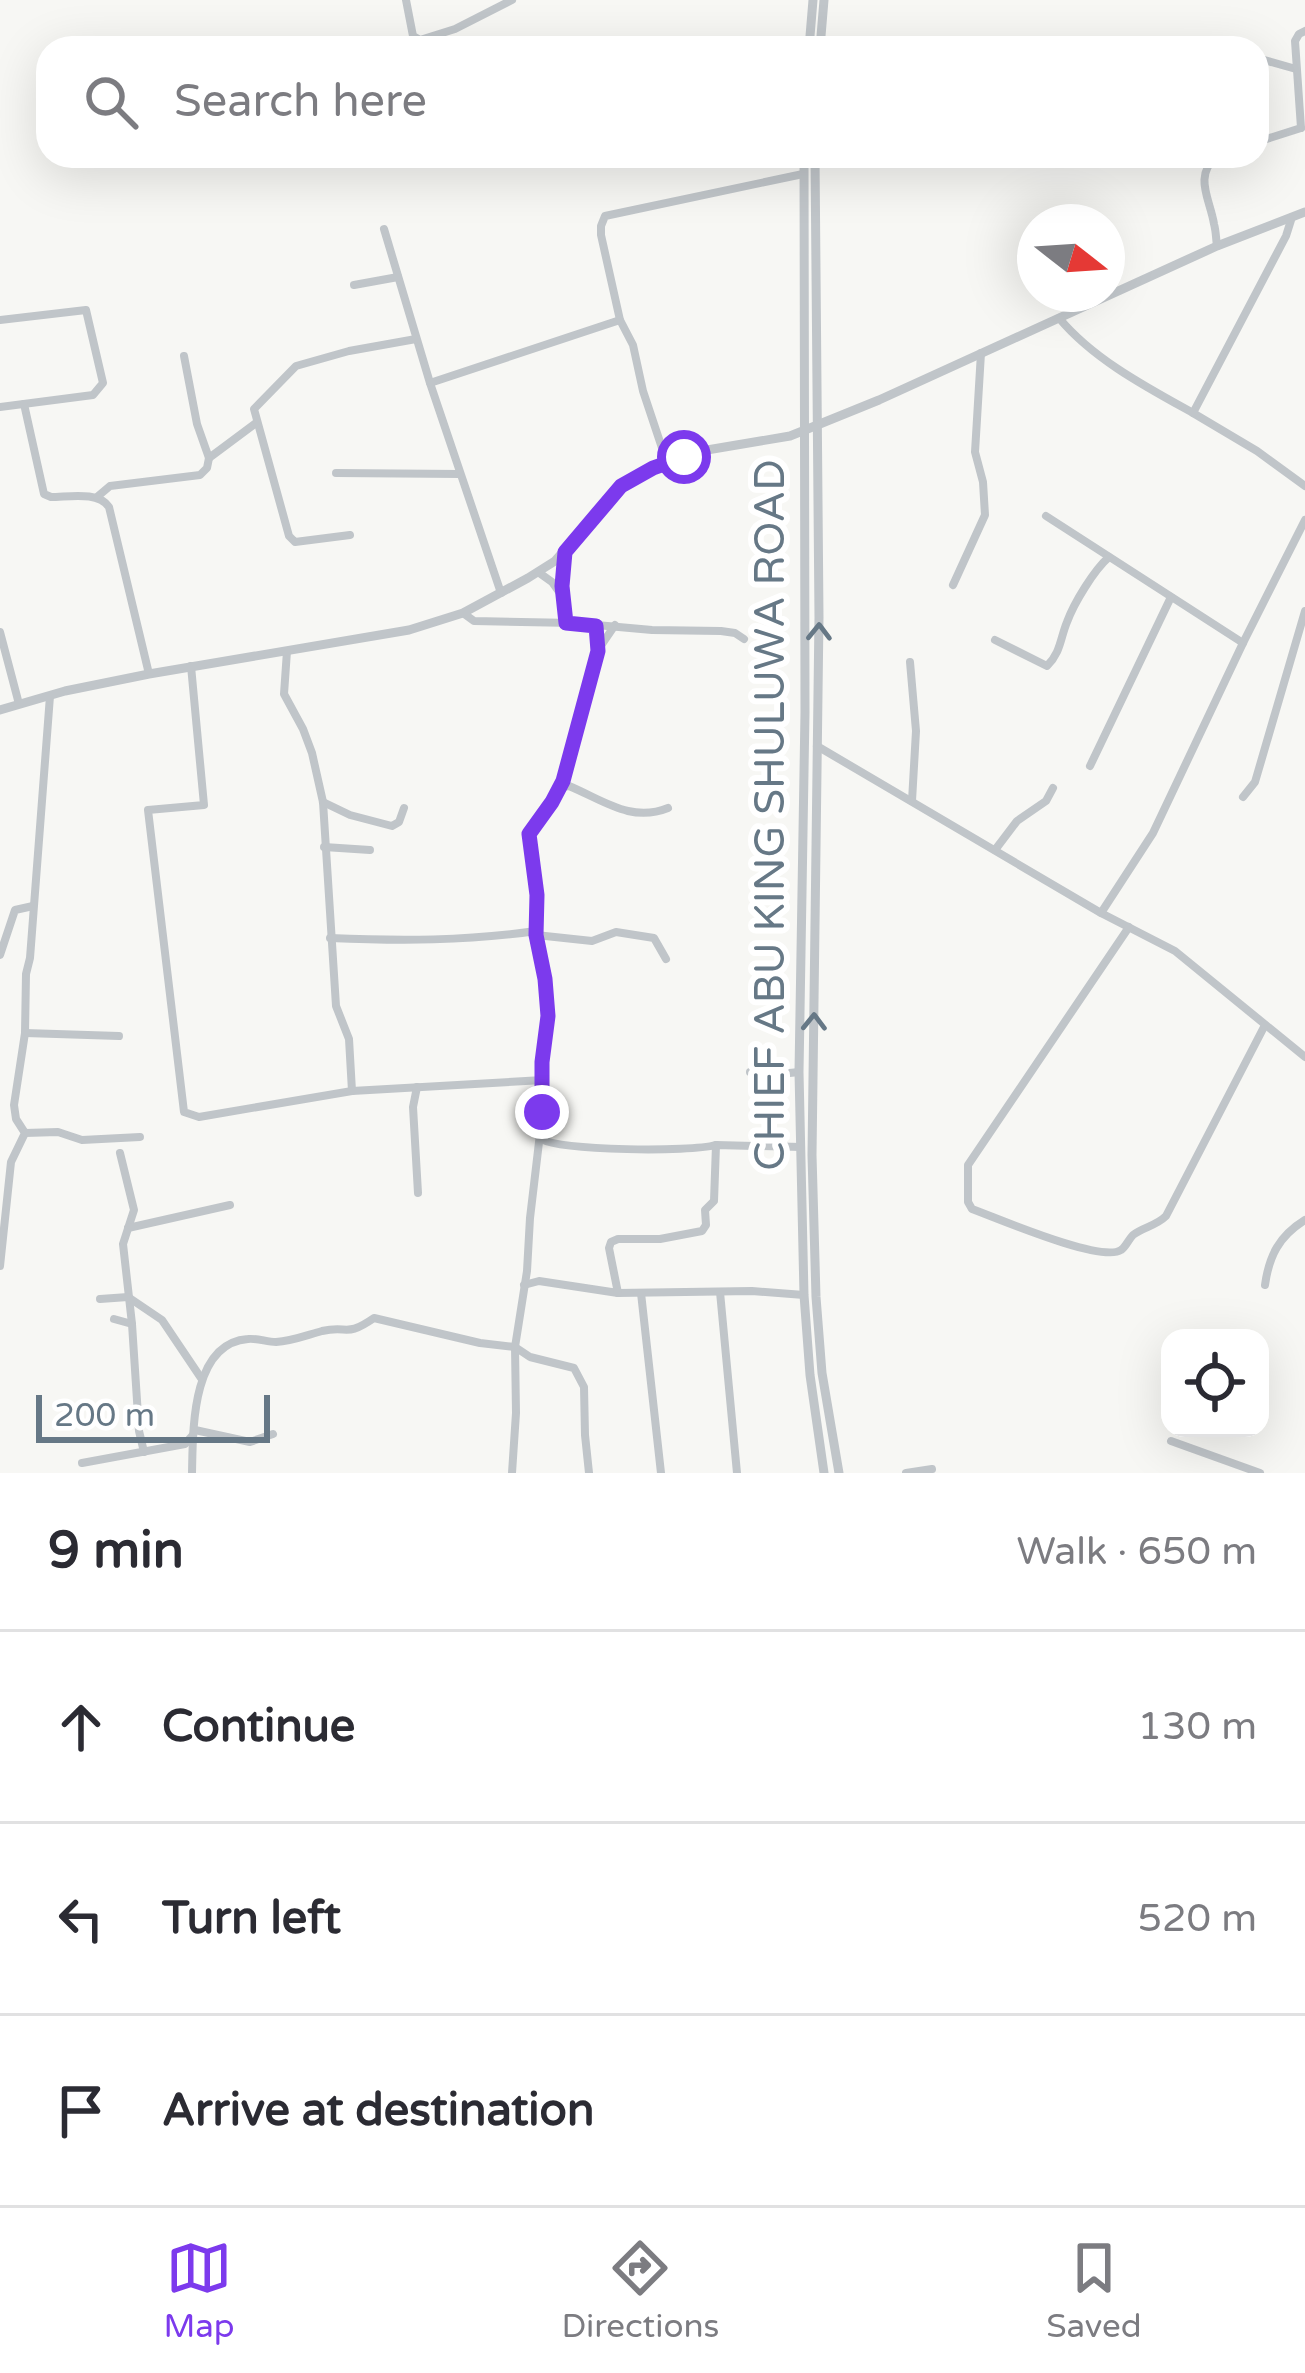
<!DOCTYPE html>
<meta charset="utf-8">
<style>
body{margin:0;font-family:"Varela Round",sans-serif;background:#f2f2f3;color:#2b2b33}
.controls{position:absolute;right:36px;bottom:36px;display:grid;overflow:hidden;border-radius:24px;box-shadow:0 12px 48px #0002}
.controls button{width:108px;height:108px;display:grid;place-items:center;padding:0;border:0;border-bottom:3px solid #e1e1e2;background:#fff;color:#2b2b33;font:60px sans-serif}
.compass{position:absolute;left:1017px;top:204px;width:108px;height:108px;border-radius:50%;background:#fff;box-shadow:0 12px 48px #0002;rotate:107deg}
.scale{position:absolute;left:36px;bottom:30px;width:234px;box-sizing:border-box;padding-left:12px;border:6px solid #667886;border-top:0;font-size:33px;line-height:42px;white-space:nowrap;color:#667886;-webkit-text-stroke:9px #fff;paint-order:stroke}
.stop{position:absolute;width:36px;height:36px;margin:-27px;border:9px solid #7c3aed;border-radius:50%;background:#fff}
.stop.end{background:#7c3aed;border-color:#fff;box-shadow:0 3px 12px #0008}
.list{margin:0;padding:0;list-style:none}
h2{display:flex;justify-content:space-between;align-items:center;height:156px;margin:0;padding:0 48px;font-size:51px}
h2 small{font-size:39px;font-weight:400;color:#7c7c81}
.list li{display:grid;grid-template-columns:78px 1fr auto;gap:36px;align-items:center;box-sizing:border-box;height:192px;padding:0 48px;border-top:3px solid #e1e1e2}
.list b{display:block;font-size:45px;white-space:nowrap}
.list em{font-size:39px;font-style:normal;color:#7c7c81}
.icon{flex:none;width:66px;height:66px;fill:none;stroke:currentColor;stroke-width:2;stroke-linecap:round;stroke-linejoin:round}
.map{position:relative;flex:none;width:1305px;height:1473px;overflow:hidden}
.search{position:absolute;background:#fff;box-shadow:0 12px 48px #0002;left:36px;right:36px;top:36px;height:132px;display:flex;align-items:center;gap:30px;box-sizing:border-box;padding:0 42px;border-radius:36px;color:#7c7c81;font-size:45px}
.sheet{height:732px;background:#fff}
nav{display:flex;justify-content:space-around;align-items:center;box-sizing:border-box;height:168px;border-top:3px solid #e1e1e2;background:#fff;font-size:33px;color:#7c7c81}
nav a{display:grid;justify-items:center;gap:6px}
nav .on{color:#7c3aed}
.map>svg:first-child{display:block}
</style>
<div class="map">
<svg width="1305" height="1473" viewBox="0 0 1305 1473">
<rect width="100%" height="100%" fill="#f7f7f4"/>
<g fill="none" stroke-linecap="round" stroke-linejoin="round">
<!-- minor -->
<g stroke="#c0c5c9" stroke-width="8">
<path d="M406 0 413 36 420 40 455 29 512 0"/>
<path d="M1210 48 1212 44 1226 48"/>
<path d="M1257 58 1296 69"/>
<path d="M1301 128 1295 41 1299 34 1305 31"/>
<path d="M1257 142 1301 128"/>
<path d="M1217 156C1193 176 1210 199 1214 224 1216 231 1216 239 1217 246"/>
<path d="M1292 217 1286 236 1193 413 1257 451 1305 486"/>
<path d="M384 229 430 383 501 593"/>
<path d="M354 285 398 277"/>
<path d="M1059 318C1093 359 1146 387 1193 413"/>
<path d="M0 320 86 310 103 383 93 395 0 407"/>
<path d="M184 356 197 424 209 458"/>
<path d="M430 383 620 320"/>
<path d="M24 404 44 494 51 497C69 497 98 491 109 507L149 674"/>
<path d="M667 463 643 391 633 345 620 320 601 235V226L605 216 803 174"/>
<path d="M336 473 460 474"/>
<path d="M97 497 110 486 200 475 207 468 209 458 256 423"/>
<path d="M1046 516 1243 643"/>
<path d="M350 535 295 542 289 536 254 409 296 366 349 351 416 339"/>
<path d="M565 552 562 586 566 623"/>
<path d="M538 572 552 582 562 596"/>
<path d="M953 585 985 515 983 482 975 452 981 353"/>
<path d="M463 613 474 621 574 623 652 630 721 631 735 633 744 639"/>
<path d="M0 632 19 704"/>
<path d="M995 640 1047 666C1061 652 1060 639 1067 622 1074 603 1094 570 1109 557"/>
<path d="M598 650 615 625"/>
<path d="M287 651 284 694 303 729 312 753 323 802 336 1006 349 1039 352 1091"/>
<path d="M910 662 916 731 912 801"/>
<path d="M191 666 204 805 148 810 184 1112 199 1117 352 1091 543 1080"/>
<path d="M817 746 1101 913 1175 951 1305 1057"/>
<path d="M1090 766 1171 597"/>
<path d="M562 787 569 786C603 800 631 823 668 808"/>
<path d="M1243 797 1255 782 1305 611"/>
<path d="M323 802 350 815 392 826 399 822 404 808"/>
<path d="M324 847 370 850"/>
<path d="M995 850 1017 821 1046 801 1053 788"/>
<path d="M1101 913 1153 833 1243 643 1305 520"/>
<path d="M1129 927 968 1165V1202L972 1209C997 1218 1101 1263 1121 1250 1126 1247 1128 1240 1133 1235 1143 1227 1156 1226 1166 1216L1265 1025"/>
<path d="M536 935 592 941 616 932 654 938 666 959"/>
<path d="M330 938C400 941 467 941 536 931"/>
<path d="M0 955 15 910 33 906"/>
<path d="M25 1033 119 1036"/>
<path d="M750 1072 780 1074 799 1072"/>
<path d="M417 1087 413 1107 418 1193"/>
<path d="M25 1133 58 1132 82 1140 140 1137"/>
<path d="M541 1139C564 1151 689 1152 716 1145L801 1147"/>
<path d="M120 1153 134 1210 123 1244 132 1324"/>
<path d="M128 1228 230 1205"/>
<path d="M0 1266 11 1162 25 1133 16 1119 14 1105 25 1033 26 974 30 958 50 696"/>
<path d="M524 1285 539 1281 618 1293 752 1291 804 1295"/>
<path d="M1265 1285C1269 1256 1279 1236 1305 1220"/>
<path d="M720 1292 737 1473"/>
<path d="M618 1293 609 1248 611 1242 618 1239H660L702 1231 706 1225 705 1210 714 1201 716 1145"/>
<path d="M641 1293 661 1473"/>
<path d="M100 1299 128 1297 162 1320 201 1378"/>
<path d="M114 1319 132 1324 139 1431 144 1452"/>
<path d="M195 1430 250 1442 273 1434"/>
<path d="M1171 1441 1260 1473"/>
<path d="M82 1463 185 1444 193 1435"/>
<path d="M192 1473C193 1431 191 1343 248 1339 257 1338 267 1342 276 1342 292 1341 307 1335 322 1331 349 1325 345 1338 374 1318L480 1343 515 1347 530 1357 574 1368 584 1387 585 1435 589 1473"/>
<path d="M512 1473 516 1413 515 1347 527 1271 530 1218 544 1100 542 1062 548 1016 545 979 536 935 537 895 529 834 552 802 563 781 598 651 596 626"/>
<path d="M906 1473 932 1469"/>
</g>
<!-- tertiary -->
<g stroke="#c0c5c9" stroke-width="9">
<path d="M809 48 813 0"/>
<path d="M820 48 824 0"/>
<path d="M804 156 805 712 799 1072 804 1295 810 1375 824 1473"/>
<path d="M815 156 819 617 812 1155 816 1297 822 1373 839 1473"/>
<path d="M0 710 65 691 149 674 409 630 463 613 528 578 555 561 621 486 653 468 707 450 790 436 805 430 879 400 1217 246 1305 212"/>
</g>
</g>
<!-- one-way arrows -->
<defs><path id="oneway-chevron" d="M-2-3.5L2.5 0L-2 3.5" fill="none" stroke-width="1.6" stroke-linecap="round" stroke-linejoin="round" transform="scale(3)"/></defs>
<g stroke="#667886">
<use href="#oneway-chevron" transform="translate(819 632) rotate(-89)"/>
<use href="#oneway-chevron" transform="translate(814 1022) rotate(-89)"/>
</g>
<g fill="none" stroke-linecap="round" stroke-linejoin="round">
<!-- route -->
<path stroke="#7c3aed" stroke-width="15" d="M542 1112V1062L548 1016 545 979 536 935 537 895 529 834 552 802 563 781 598 651 596 626 566 623 562 586 565 552 621 486 653 468 684 457"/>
</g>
<g text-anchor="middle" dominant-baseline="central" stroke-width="12" stroke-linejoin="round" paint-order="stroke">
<!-- street labels -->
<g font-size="42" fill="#667886" stroke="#fff">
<text transform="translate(770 815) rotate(-90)">CHIEF ABU KING SHULUWA ROAD</text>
</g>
</g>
</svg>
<div class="controls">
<button><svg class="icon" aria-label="locate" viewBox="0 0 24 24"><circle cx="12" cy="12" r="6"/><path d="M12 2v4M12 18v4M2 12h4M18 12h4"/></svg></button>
</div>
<svg class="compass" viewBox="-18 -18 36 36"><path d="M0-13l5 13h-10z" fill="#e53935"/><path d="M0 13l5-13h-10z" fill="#7c7c81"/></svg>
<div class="scale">200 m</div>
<div class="stop" style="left:684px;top:457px"></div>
<div class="stop end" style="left:542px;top:1112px"></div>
<div class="search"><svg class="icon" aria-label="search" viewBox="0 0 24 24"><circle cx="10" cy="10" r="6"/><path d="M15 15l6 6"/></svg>Search here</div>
</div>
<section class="sheet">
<h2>9 min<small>Walk · 650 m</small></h2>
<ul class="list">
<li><svg class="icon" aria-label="ahead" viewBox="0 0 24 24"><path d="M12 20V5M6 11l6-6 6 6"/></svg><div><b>Continue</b></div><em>130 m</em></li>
<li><svg class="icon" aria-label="left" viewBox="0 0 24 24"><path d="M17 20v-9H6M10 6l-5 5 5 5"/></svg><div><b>Turn left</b></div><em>520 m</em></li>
<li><svg class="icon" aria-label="arrive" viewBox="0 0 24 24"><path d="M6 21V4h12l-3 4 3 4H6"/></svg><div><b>Arrive at destination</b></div></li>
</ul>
</section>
<nav>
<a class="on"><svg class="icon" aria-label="map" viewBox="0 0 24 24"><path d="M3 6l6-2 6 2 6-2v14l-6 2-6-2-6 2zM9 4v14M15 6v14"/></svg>Map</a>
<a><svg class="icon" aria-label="directions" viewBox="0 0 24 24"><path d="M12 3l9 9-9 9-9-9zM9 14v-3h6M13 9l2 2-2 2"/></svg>Directions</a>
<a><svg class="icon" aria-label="saved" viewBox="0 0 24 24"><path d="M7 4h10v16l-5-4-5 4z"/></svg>Saved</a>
</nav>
